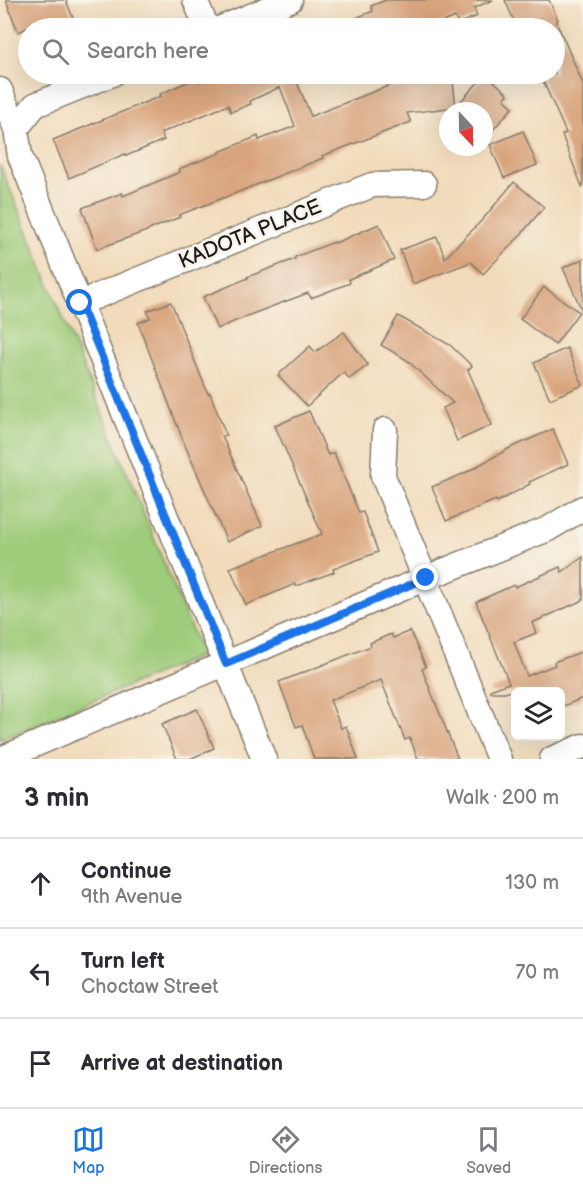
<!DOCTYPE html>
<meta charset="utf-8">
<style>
body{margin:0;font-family:"Balsamiq Sans",sans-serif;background:#f2f2f3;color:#2b2b33}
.controls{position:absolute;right:18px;bottom:18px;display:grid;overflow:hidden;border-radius:9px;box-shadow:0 6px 24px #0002}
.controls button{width:54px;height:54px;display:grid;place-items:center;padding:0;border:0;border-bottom:2px solid #e1e1e2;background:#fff;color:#2b2b33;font:30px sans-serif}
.compass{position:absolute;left:439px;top:102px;width:54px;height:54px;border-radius:50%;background:#fff;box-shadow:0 6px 24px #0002;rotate:158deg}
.stop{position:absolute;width:18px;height:18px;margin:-14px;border:4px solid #1a73e8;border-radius:50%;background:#fff}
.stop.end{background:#1a73e8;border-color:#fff;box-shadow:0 2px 6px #0008}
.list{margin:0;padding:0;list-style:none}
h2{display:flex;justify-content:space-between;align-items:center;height:78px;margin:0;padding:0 24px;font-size:26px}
h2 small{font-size:20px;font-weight:400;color:#7c7c81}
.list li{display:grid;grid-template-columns:39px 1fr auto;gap:18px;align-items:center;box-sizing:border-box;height:90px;padding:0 24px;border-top:2px solid #e1e1e2}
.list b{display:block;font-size:22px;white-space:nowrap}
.list p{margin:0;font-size:20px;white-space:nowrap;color:#7c7c81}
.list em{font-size:20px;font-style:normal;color:#7c7c81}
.icon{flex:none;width:33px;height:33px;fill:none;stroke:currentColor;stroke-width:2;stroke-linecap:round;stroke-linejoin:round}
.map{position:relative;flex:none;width:583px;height:759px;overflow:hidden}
.search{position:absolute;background:#fff;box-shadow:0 6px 24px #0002;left:18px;right:18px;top:18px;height:66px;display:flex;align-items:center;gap:15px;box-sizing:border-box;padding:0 21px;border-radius:33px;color:#7c7c81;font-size:22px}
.sheet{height:348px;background:#fff}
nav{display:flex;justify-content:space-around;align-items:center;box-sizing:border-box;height:84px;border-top:2px solid #e1e1e2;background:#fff;font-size:16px;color:#7c7c81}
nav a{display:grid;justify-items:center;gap:3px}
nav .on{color:#1a73e8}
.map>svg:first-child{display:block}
</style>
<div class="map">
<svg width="583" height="759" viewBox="0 0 583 759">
<rect width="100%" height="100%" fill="#f7f3e8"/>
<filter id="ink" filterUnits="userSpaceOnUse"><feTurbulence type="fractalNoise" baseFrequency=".0167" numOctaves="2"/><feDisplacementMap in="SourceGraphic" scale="12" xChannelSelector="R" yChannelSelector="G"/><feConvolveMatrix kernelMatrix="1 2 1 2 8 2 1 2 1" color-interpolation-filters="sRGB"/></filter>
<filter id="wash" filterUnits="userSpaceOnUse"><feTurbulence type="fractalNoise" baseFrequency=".008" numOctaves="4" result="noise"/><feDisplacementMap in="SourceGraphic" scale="24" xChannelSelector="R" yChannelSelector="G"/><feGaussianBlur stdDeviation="1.35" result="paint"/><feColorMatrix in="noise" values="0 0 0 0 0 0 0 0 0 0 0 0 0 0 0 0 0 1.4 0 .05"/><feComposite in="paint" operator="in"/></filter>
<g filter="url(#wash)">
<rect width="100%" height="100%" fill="#f2dbbb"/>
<!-- green -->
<path fill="#9fcc7a" stroke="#5e744b" stroke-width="1.5" d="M0 165 202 655 0 740Z"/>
<g id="blocks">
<!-- building -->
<g fill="#d9a47d">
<path d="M6 0H66L77 28H27L18 32Z"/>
<path d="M386 0H493L474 8 477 16 458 24 455 17 428 28H332L373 11 371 6Z"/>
<path d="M505 0H549L558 20 556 21 583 84V186L582 187 562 135 566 133 540 74H555V28H517Z"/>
<path d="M217 74H311L296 80 311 116 419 74H452L456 107 407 113 411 122 322 156 323 158 236 193 179 215 180 217 144 232 97 249 82 208 122 193 123 196 180 172 179 169 220 153 219 152 258 136 259 140 295 126 280 87 250 101 251 104 231 112 228 105 161 133 164 140 126 156 125 154 69 178 53 140 161 96 160 94 196 78 198 82Z"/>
<path d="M486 74 508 94 504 99 513 107 484 140V111H472L461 101Z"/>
<path d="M523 131 537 165 504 178 490 145Z"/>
<path d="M514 182 544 207 518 238 483 274 471 262 413 284 400 250 437 237 445 258 483 219Z"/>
<path d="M379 224 394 260 349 279 350 283 311 298 308 293 252 314 217 329 203 297 248 278 247 277 295 259V257L334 242 335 243Z"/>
<path d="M583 259V313L563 268Z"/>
<path d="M544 287 579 312 555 345 520 319Z"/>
<path d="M171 302 208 394 210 393 226 435 222 436 262 526 227 542 184 443 138 323 150 318 147 311Z"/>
<path d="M398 316 450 345 472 366 468 370 492 425 457 441 443 408 453 403 407 360 381 345Z"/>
<path d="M344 332 368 365 349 379 344 372 307 406 278 375 310 346 315 352Z"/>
<path d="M567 348 583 385 550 399 534 363Z"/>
<path d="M309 411 328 455 334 453 359 513 363 512 378 552 333 569 334 572 296 586 295 584 246 605 230 568 322 534 275 426Z"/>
<path d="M553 429 568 464 529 482 530 484 497 502 496 500 446 521 432 487 465 473 510 448Z"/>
<path d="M583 557V600L532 623 536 633 514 642 527 676 555 665 554 662 583 651V698L561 707V692H490V690L509 683 476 602 514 585 515 587 560 567 562 572Z"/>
<path d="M410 631 426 667 422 669 458 759H418L410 738 405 740 381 680 330 700 341 728 346 726 358 759H314L302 725 296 727 279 682 371 646 370 643 391 634 393 638Z"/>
<path d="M197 709 214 748 190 759H177L162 724Z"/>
</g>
</g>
</g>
<g filter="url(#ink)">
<use href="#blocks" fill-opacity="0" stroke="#877c6c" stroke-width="1.5"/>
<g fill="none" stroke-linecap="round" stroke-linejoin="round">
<!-- minor casing -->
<g stroke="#877c6c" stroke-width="27">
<g id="minor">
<path d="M195 0 207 28"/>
<path d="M221 28 290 0"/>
<path d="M0 90 16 129 20 156 264 759"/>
<path d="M16 129 35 105 112 74"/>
<path d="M80 303 372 185 424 184"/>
<path d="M385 430 383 476 499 759"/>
<path d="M1 759 426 578 548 529 583 508"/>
<path d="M552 759 583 746"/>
</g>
</g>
<!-- minor -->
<use href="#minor" stroke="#fff" stroke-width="24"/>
</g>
</g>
<g fill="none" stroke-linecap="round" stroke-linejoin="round" filter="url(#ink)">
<!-- route -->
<path stroke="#1a73e8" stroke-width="8" d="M80 303 226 664 426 578"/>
</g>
<g text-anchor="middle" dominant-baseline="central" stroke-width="5" stroke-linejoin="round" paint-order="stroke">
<!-- street labels -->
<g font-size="21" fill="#1c1c1c" stroke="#f7f3e8">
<text transform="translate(250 234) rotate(-22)">KADOTA PLACE</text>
</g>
</g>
</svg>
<div class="controls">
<button><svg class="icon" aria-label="layers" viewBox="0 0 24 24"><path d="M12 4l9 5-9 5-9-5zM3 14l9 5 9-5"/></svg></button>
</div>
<svg class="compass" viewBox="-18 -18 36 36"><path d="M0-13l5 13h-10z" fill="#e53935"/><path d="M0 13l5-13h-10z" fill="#7c7c81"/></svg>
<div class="stop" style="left:80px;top:303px"></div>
<div class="stop end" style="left:426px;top:578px"></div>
<div class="search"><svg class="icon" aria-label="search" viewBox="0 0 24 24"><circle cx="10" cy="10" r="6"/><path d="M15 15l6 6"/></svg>Search here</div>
</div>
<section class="sheet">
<h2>3 min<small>Walk · 200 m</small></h2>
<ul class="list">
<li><svg class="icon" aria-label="ahead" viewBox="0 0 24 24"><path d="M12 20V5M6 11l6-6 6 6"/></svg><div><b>Continue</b><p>9th Avenue</p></div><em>130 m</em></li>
<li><svg class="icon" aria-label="left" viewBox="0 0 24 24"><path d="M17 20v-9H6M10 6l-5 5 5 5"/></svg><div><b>Turn left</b><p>Choctaw Street</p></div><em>70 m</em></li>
<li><svg class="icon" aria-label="arrive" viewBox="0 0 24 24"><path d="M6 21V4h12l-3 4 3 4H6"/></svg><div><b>Arrive at destination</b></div></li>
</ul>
</section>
<nav>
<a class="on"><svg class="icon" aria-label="map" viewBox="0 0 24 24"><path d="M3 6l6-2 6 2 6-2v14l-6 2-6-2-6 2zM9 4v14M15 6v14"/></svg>Map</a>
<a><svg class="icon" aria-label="directions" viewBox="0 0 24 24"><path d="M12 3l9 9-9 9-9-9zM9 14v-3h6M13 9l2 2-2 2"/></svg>Directions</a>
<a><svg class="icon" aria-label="saved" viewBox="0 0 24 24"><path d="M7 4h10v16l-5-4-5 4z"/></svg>Saved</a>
</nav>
